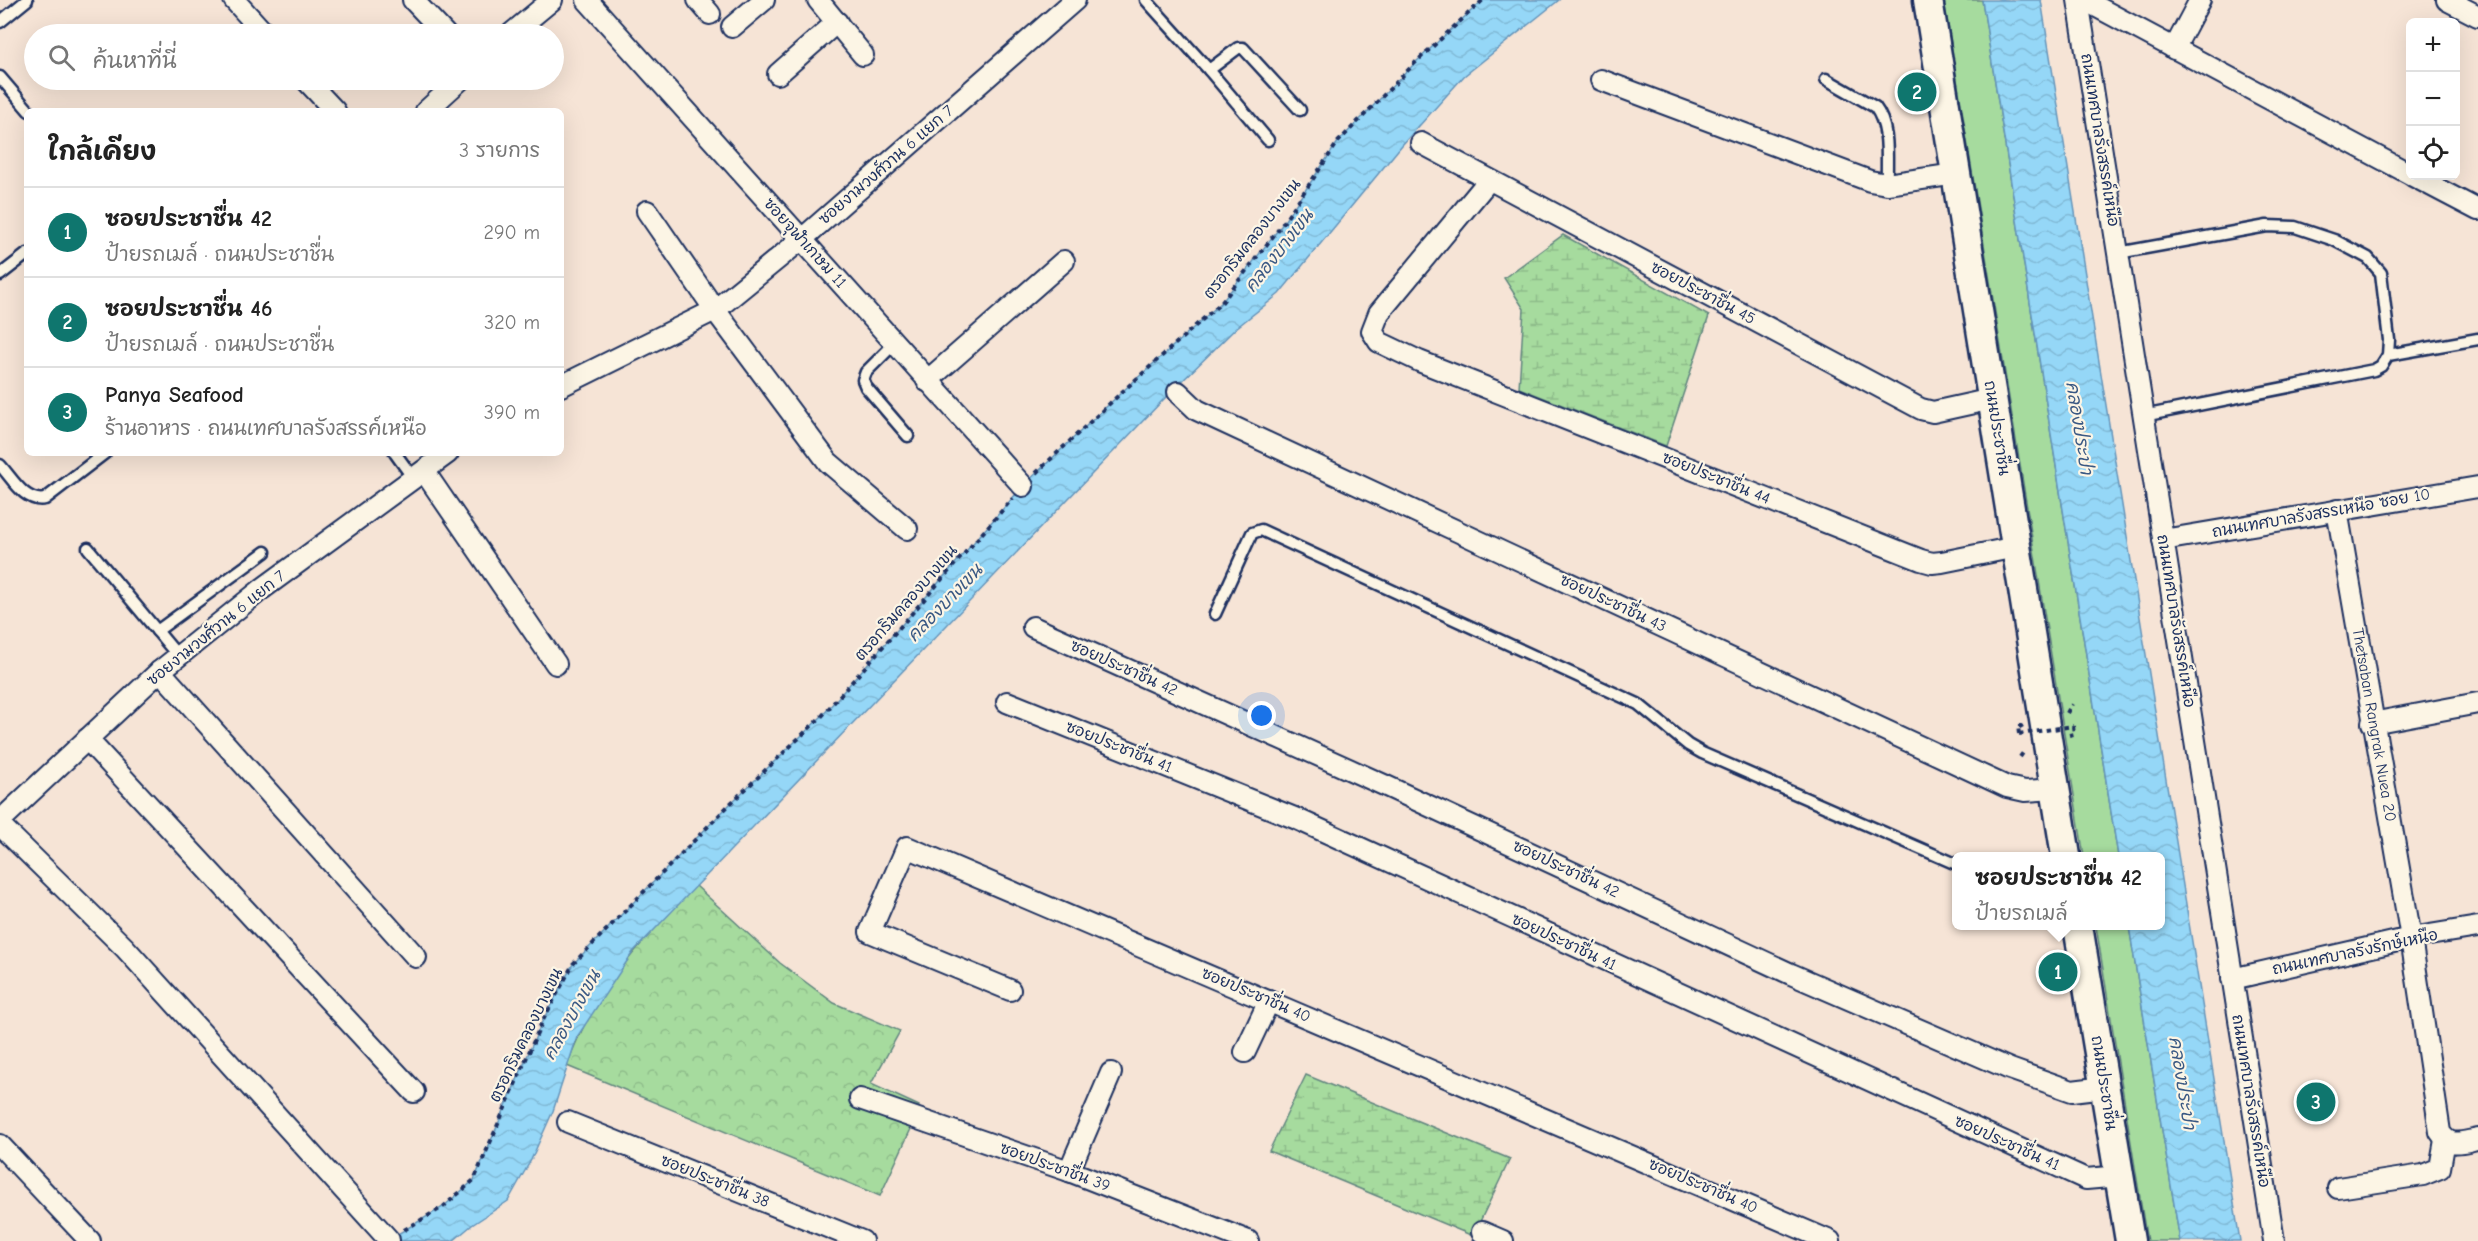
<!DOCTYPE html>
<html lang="th">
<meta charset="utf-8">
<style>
body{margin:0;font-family:"Comic Neue","Playpen Sans Thai",sans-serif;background:#f6f6f6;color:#222}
.controls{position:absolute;right:18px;top:18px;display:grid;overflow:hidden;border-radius:9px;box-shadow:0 6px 24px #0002}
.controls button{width:54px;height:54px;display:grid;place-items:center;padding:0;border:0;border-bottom:2px solid #e0e0e0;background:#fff;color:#222;font:30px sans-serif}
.you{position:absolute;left:1262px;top:716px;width:21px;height:21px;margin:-15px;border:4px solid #fff;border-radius:50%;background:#1a73e8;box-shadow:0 0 0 9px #1a73e833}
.badge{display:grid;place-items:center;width:39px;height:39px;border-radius:50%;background:#0f766e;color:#fff;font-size:20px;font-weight:700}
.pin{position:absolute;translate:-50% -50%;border:3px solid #fff;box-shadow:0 2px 6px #0006}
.popup{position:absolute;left:1952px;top:852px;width:213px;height:78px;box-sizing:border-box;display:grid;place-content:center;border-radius:9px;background:#fff;filter:drop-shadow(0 2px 4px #0005);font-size:20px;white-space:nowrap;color:#767676}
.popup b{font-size:22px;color:#222}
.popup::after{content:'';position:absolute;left:50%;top:100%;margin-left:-12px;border:12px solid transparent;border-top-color:#fff}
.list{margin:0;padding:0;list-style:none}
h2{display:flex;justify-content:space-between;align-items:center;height:78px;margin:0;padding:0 24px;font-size:26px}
h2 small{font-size:20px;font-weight:400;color:#767676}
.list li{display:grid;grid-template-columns:39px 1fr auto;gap:18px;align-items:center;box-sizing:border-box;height:90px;padding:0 24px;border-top:2px solid #e0e0e0}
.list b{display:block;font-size:22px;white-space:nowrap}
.list p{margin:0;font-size:20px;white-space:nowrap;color:#767676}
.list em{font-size:20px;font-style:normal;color:#767676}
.icon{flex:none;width:33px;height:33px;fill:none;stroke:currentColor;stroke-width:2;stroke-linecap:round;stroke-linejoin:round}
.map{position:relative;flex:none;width:2478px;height:1241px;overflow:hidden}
.search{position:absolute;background:#fff;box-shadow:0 6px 24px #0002;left:24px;top:24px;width:540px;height:66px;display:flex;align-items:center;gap:15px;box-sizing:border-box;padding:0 21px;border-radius:33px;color:#767676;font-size:22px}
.panel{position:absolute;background:#fff;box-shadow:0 6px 24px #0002;left:24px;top:108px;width:540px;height:348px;border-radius:9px}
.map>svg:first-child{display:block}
</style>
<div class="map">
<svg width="2478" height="1241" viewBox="0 0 2478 1241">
<defs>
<pattern id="forest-crowns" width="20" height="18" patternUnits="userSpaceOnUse" patternTransform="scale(1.5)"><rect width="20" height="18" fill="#a6db9e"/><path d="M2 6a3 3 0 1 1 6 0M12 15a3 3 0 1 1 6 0" fill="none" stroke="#8ebc8a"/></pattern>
<pattern id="wetland-marsh" width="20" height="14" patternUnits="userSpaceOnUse" patternTransform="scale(1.5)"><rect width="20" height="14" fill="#a6db9e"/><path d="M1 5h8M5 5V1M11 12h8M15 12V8" fill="none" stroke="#8ebc8a"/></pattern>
<pattern id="water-waves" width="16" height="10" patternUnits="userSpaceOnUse" patternTransform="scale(1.5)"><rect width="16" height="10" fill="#95d7f7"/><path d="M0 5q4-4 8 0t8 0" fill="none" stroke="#80b9d6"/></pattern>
</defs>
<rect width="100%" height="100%" fill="#f6e4d6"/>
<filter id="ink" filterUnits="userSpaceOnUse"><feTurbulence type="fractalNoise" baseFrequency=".0167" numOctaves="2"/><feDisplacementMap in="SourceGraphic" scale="12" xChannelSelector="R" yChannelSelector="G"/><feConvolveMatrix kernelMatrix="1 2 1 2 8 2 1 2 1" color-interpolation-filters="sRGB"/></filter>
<g filter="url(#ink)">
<!-- green -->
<g fill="#a6db9e" stroke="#60857e" stroke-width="1.5">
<path d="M1944 0H1982L2118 856H2084Z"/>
<path d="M2096 926H2129L2180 1241H2147Z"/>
</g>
<!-- forest -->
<path fill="url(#forest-crowns)" stroke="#60857e" stroke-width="1.5" d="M695 885 780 963 834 1003 900 1031 871 1084 919 1106 910 1131 880 1196 567 1066C590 996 645 937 695 885Z"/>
<!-- wetland -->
<g fill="url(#wetland-marsh)" stroke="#60857e" stroke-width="1.5">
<path d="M1563 235 1709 316 1666 446 1519 388 1524 309 1504 278Z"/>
<path d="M1306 1075 1510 1159 1473 1236 1269 1151Z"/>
</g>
<!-- water -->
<g fill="url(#water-waves)" stroke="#6494ba" stroke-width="1.5">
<path d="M1483 0H1559L1464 76 1402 145 1279 294 1236 328 1163 400 633 952 577 1037 553 1111 531 1160 508 1201 472 1225 453 1241H386L443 1207 474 1180 542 1022 573 964 731 803 822 716 1023 486 1123 391 1222 302 1281 226 1338 142 1417 61Z"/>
<path d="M1982 0H2041L2240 1241H2180L2129 926H2160V856H2118Z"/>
</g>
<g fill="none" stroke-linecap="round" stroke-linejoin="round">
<!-- service casing -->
<g stroke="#1b2f5e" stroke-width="15">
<g id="service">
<path d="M1146 0 1209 70 1238 48H1243L1300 110"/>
<path d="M0 22 27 0"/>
<path d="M1209 70 1268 140"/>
<path d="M0 77 29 111"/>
<path d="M1826 79 1875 107C1891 128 1886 159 1887 184"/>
<path d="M2118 253 2267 226 2295 227 2334 240 2368 258 2381 273 2389 340 2388 355 2381 366 2374 370 2143 416"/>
<path d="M0 275 27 254"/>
<path d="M894 344 866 372 863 380 866 387 908 436"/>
<path d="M2388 355 2478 339"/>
<path d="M395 453 413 478"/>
<path d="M0 465C12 478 25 503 45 499L105 453"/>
<path d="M88 548 178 656"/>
<path d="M1215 614 1252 533 1261 530 1638 704 1688 745 1702 753 1956 864"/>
<path d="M157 631 265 552"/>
</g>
</g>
<!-- minor casing -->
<g stroke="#1b2f5e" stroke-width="24">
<g id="minor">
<path d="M234 0 265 34"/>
<path d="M413 0 445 34"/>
<path d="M587 0 1023 486"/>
<path d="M698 0 710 14"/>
<path d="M818 0 863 55"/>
<path d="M2078 0 2274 1241"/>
<path d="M2084 0 2410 174"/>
<path d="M2447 0 2478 16"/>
<path d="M732 27 764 0"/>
<path d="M511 34 552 0"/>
<path d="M2174 49 2200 0"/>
<path d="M778 74 837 22"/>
<path d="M306 80 335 111"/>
<path d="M1601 80 1870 181 1887 184 1956 174"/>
<path d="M426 111 460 80"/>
<path d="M1421 143 1921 409 1933 412 1992 399"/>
<path d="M2413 176 2478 210"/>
<path d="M1489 180 1379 313 1372 331 1379 342 1419 361 1921 560 1932 563 1942 562 2016 547"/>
<path d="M647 211 715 310 828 462 907 529"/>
<path d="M927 381 1064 261"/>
<path d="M561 386 715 310 802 239 1075 0"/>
<path d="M1178 392 1197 410 2007 787 2025 791 2055 789"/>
<path d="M424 471 556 664"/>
<path id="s1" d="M2337 510 2411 938 2440 1132C2450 1148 2461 1142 2478 1139"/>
<path d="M2163 540 2478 487"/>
<path d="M1033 627 1384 785 1791 974 2010 1069 2072 1091 2105 1087"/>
<path d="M160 671 416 957"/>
<path d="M1007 702 1297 819 2086 1179 2120 1176"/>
<path d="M2372 723 2478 703"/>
<path d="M87 739 414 1092"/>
<path d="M0 821 160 671 262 589 448 453"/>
<path d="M0 825 125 948 389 1240"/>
<path d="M2232 979 2411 938 2478 927"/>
<path d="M1010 990 870 932 907 847 1830 1241"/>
<path d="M1245 1052 1269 1001"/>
<path d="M860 1099 1069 1171 1248 1241"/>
<path d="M568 1122 862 1241"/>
<path d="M0 1145 90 1241"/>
<path d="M1069 1171 1111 1073"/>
<path d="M2338 1188 2423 1175 2440 1168 2445 1140"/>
<path d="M1482 1232 1503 1241"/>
</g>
</g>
<!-- secondary casing -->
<g stroke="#1b2f5e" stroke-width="33">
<g id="secondary">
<path d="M1928 0 2066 856"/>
<path d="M2078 926 2130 1241"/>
</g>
</g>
<!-- path -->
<g stroke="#1b2f5e" stroke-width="4" stroke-dasharray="4.5 4.5" stroke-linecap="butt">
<path d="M1036 473 1123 391 1222 302 1281 226 1338 142 1417 61 1483 0"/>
<path d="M2067 713 2072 704"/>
<path d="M2019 734 2018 726H2021L2022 728"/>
<path d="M2069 735 2074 734 2073 726"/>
<path d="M2020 757 2025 750"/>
<path d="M404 1230 443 1207 474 1180 542 1022 573 964 731 803 822 716 1013 498"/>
</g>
<!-- service -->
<use href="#service" stroke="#fcf5e5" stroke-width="10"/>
<!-- minor -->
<use href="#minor" stroke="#fcf5e5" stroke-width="20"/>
<!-- secondary -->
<use href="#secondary" stroke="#fcf5e5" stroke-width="28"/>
<!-- path-bridge -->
<path stroke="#1b2f5e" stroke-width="4" stroke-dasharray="4.5 4.5" stroke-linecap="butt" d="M2019 734 2073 726"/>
</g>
</g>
<g text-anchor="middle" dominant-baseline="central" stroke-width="4.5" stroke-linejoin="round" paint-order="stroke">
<!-- street labels -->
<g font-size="16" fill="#1b2f5e" stroke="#fcf5e5">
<text transform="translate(2100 140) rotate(81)">ถนนเทศบาลรังสรรค์เหนือ</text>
<text transform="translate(886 165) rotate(-41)">ซอยงามวงศ์วาน 6 แยก 7</text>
<text transform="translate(1252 239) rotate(-52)">ตรอกริมคลองบางเขน</text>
<text transform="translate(805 243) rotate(48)">ซอยจุฬาเกษม 11</text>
<text transform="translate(1703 293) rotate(28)">ซอยประชาชื่น 45</text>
<text transform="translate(1997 428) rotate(81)">ถนนประชาชื่น</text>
<text transform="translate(1716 478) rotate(22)">ซอยประชาชื่น 44</text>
<text transform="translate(2321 513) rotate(-10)">ถนนเทศบาลรังสรรเหนือ ซอย 10</text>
<text transform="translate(906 603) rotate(-49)">ตรอกริมคลองบางเขน</text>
<text transform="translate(1613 603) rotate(25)">ซอยประชาชื่น 43</text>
<text transform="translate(2176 621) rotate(81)">ถนนเทศบาลรังสรรค์เหนือ</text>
<text transform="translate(216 628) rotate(-39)">ซอยงามวงศ์วาน 6 แยก 7</text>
<text transform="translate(1124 668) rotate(24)">ซอยประชาชื่น 42</text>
<text stroke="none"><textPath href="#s1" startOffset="218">Thetsaban Rangrak Nuea 20</textPath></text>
<text transform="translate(1119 747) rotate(22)">ซอยประชาชื่น 41</text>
<text transform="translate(1566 869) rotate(25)">ซอยประชาชื่น 42</text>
<text transform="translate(1564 942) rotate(25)">ซอยประชาชื่น 41</text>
<text transform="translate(2355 952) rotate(-12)">ถนนเทศบาลรังรักษ์เหนือ</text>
<text transform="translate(1256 995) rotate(23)">ซอยประชาชื่น 40</text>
<text transform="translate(526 1035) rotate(-64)">ตรอกริมคลองบางเขน</text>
<text transform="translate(2104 1083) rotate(81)">ถนนประชาชื่น</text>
<text transform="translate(2251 1101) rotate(81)">ถนนเทศบาลรังสรรค์เหนือ</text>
<text transform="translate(2007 1143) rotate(24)">ซอยประชาชื่น 41</text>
<text transform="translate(1055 1167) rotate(20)">ซอยประชาชื่น 39</text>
<text transform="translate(715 1181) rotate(22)">ซอยประชาชื่น 38</text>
<text transform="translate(1703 1186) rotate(23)">ซอยประชาชื่น 40</text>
</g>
<!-- water labels -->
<g font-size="18" font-style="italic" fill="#3a5984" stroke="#fcf5e5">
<text transform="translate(1279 251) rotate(-52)">คลองบางเขน</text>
<text transform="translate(2079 428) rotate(81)">คลองประปา</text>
<text transform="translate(945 603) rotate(-46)">คลองบางเขน</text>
<text transform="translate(572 1015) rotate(-61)">คลองบางเขน</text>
<text transform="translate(2182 1083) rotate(81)">คลองประปา</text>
</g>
</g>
</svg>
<div class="controls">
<button>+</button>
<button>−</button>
<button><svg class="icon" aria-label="locate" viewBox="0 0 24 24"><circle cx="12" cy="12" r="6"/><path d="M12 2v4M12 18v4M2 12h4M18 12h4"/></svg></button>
</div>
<div class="you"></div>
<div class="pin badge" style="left:2058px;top:972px">1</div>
<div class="popup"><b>ซอยประชาชื่น 42</b>ป้ายรถเมล์</div>
<div class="pin badge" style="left:1917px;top:92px">2</div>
<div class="pin badge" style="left:2316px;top:1102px">3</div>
<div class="search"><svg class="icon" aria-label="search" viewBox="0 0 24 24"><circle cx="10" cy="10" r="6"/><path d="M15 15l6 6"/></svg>ค้นหาที่นี่</div>
<section class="panel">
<h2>ใกล้เคียง<small>3 รายการ</small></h2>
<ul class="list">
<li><span class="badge">1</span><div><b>ซอยประชาชื่น 42</b><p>ป้ายรถเมล์ · ถนนประชาชื่น</p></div><em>290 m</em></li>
<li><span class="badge">2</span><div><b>ซอยประชาชื่น 46</b><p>ป้ายรถเมล์ · ถนนประชาชื่น</p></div><em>320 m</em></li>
<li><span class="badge">3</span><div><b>Panya Seafood</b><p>ร้านอาหาร · ถนนเทศบาลรังสรรค์เหนือ</p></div><em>390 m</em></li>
</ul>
</section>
</div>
